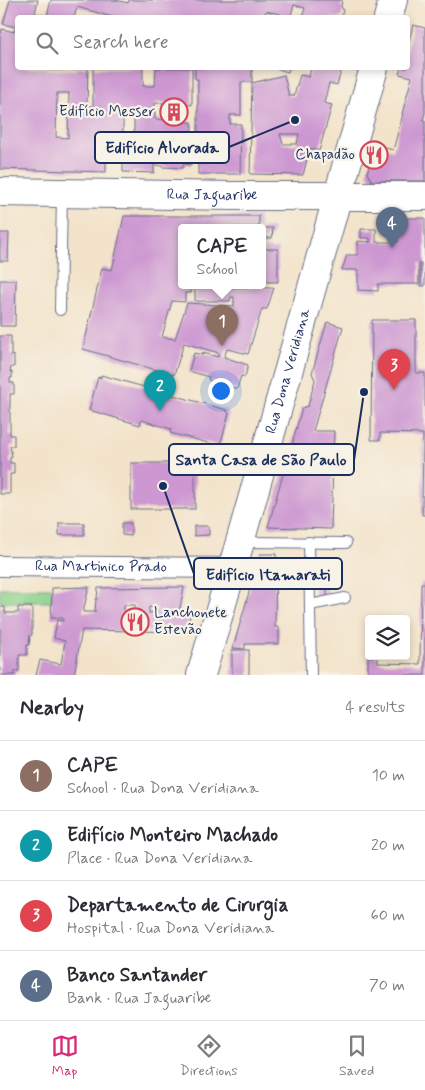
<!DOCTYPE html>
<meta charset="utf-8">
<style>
body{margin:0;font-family:Mynerve,sans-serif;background:#f2f2f3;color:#2b2b33}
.controls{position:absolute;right:15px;bottom:15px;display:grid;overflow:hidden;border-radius:5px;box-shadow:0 2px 8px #0003}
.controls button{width:45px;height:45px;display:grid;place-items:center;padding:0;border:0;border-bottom:1px solid #e1e1e2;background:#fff;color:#2b2b33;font:25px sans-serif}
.you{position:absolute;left:220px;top:390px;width:18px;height:18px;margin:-12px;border:4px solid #fff;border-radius:50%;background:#1a73e8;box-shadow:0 0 0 8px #1a73e833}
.badge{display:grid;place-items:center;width:32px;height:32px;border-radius:50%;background:#db2777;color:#fff;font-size:16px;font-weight:700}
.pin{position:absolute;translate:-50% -41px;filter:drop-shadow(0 1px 2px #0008)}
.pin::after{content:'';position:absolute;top:26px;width:18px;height:15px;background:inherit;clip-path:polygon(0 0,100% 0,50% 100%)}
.popup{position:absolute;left:178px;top:224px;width:88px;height:65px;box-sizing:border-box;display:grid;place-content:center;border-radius:5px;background:#fff;filter:drop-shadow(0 1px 4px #0005);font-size:16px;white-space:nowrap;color:#7c7c81}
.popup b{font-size:19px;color:#2b2b33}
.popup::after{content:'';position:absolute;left:50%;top:100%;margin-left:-10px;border:10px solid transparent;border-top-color:#fff}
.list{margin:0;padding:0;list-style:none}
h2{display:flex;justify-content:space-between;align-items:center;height:65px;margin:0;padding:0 20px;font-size:21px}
h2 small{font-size:16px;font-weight:400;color:#7c7c81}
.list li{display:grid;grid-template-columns:32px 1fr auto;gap:15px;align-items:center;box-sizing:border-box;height:70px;padding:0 20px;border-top:1px solid #e1e1e2}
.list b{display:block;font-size:19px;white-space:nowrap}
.list p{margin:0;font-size:16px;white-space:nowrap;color:#7c7c81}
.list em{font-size:16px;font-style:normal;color:#7c7c81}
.icon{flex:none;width:28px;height:28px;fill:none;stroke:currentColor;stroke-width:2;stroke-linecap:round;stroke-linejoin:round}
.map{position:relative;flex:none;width:425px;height:675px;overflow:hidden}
.search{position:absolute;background:#fff;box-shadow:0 2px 8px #0003;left:15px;right:15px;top:15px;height:55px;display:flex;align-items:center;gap:12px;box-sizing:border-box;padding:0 18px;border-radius:5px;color:#7c7c81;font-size:19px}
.sheet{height:345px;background:#fff}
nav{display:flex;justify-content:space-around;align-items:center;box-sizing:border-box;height:70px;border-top:1px solid #e1e1e2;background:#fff;font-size:14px;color:#7c7c81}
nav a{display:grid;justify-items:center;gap:2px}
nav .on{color:#db2777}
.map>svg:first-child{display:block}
</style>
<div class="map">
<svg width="425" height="675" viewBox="0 0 425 675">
<rect width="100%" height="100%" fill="#f7f3e8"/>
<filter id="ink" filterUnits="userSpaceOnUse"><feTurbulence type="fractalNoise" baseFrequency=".02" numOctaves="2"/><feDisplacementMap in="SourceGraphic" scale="10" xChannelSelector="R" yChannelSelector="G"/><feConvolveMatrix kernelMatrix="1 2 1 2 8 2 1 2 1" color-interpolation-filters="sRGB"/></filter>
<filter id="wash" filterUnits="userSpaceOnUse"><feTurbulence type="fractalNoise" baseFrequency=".0096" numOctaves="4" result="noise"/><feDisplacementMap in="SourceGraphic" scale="20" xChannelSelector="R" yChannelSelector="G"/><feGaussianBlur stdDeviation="1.12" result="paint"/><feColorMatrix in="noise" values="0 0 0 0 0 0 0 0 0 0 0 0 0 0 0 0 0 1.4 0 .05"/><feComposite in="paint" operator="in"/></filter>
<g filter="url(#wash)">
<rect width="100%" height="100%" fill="#f3e3ca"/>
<!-- green -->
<rect fill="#8dd38d" stroke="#548176" x="0" y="588" width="52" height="14"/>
<g id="blocks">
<!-- building -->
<g fill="#cd98d1" fill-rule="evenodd">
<path d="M10 0H38L35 13 47 16 51 0H116L128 3 129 0H342L341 6 343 10 341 18H302L305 8 294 5 290 18H279L280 14 266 11 264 18H116L77 7 74 18H18V68H47V70H77V68H88L87 106H93V68H143V86H155L156 68H192V105L180 104V122H192L191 165 183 164V168L162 167V166L154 165V173L123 172V158H106V172L0 169V36L2 29 14 32 16 27 3 24ZM57 93H69L68 138 56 137ZM155 103H168V120L155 119ZM123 118H134V136H123Z"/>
<path d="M413 25 425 28V113L423 120 425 121V181H372L367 173 375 145 393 150 403 114H402L412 77 399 74 401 68H408V45Z"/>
<path d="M195 68H252V82H241V115H230V124H241L240 174H198V79H195Z"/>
<path d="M274 68H289L288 72Z"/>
<path d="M311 68H342L337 85 329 83 324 103 332 105 319 151 310 148 303 175 250 174 252 83 284 75 289 96H294L300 75 309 77ZM280 134H299L297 144H283Z"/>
<path d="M124 216H259V227H182V285H207V287L274 288 267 309H262L248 354 227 349 224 357 248 365 245 377 241 376 237 389 208 380 209 377 189 371 194 353 203 355V353L218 357 219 353 184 343 174 375 83 349 102 268 112 270ZM191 287H195V301H230L231 297H234V306L187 303 175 339 162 337 172 301 185 302V293H191Z"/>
<path d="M402 218H425V286H421V263H419V284H378V291L358 290V270H342L347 255H358V241L370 242V238H361V229H376V242H398L397 235H402Z"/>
<path d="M262 228H273L272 238H262Z"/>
<path d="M0 233H9L8 261H0Z"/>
<path d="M264 249H278V282H262V256H264Z"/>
<path d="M0 280H16L15 326H0Z"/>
<path d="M372 320H416V373H425V515H422L423 434 380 433V440H371Z"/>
<path d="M327 322 343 327 313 431H334L331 529 268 527 285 467H292L293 440 302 408 308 406 315 380 312 373Z"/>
<path d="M0 336H11V356L14 355V367H11L10 372H12V378H10V383H14V394H10V435H14V446H10L12 457H10V463H14V474H10V494H0Z"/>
<path d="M101 375 227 410V412L229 413 220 446 170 433 171 429 141 420 140 425 89 410 98 377 101 378Z"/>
<rect x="131" y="463" width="64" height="46"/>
<rect x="59" y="523" width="25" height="12"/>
<path d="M122 523H131V536L122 535Z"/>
<path d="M194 526H209V535L194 536Z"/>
<path d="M260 554H276L275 627H279V644H245V649L233 648Z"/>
<rect x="285" y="561" width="19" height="15"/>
<rect x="314" y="580" width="13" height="19"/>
<path d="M421 583H425V675H368V657H378V663L420 664Z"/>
<path d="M89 587 83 612H95L96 599H97L98 588 184 587 179 613H191L185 632 82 630 74 675H36L40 660 61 664 65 641 54 638 57 620 63 621V618H51L52 588ZM124 605H135L136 612H124ZM149 607 157 608V612L149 613Z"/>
<path d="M0 607H5V613H18V607H32V635H30L29 645H27V655H19V671H15V675H0Z"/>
<rect x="232" y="650" width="17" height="25"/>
</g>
</g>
</g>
<g filter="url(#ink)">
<use href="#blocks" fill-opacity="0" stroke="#676e84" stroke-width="1"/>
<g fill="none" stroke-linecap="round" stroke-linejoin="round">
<!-- lane casing -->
<g stroke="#676e84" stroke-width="12">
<g id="lane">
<path d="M60 310 62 194"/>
<path d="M241 542 346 543"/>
<path d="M309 542 311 675"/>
<path d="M310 605 345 598"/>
</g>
</g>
<!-- street casing -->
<g stroke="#676e84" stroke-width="22">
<g id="street">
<path id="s1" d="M0 566 232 568"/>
</g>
</g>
<!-- secondary casing -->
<g stroke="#676e84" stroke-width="30">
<g id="secondary">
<path d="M388 18 393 0"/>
<path id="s2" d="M0 192 232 196H425"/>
<path id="s3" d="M201 675 240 542 374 68"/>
</g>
</g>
<!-- lane -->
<use href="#lane" stroke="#fff" stroke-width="10"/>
<!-- street -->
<use href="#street" stroke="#fff" stroke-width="20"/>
<!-- secondary -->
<use href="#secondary" stroke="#fff" stroke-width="28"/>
</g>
</g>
<!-- icons -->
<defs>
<g id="building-ring" transform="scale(1.4375)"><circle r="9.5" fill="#f7f3e8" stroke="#d1495b" stroke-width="1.5"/><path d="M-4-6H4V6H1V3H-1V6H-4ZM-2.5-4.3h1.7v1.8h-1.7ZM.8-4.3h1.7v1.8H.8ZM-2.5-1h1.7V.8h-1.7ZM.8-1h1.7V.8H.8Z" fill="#d1495b"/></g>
<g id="restaurant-ring" transform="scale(1.4375)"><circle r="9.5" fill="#f7f3e8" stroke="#d1495b" stroke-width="1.5"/><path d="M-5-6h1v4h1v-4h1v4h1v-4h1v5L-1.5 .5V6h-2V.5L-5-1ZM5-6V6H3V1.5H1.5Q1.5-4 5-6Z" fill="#d1495b"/></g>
</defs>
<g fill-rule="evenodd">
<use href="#building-ring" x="174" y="112"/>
<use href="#restaurant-ring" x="374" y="155"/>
<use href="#restaurant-ring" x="135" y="622"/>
</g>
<g text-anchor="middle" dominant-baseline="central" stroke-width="4.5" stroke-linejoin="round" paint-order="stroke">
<!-- poi labels -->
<g font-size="15" fill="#1b2f5e" stroke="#f7f3e8" text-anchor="end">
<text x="155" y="112">Edifício Messer</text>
<text x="355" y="155">Chapadão</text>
<text x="154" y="613" text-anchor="start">Lanchonete<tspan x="154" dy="17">Estevão</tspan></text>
</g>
<!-- street labels -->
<g font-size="15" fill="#1b2f5e" stroke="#f7f3e8">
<text stroke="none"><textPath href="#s2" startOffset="212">Rua Jaguaribe</textPath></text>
<text stroke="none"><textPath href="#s3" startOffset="316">Rua Dona Veridiana</textPath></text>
<text stroke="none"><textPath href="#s1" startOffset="101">Rua Martinico Prado</textPath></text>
</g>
</g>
<!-- callouts -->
<path fill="none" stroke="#1b2f5e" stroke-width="2" d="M295 120L229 147M364 392L354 460M163 486L194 574"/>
<g fill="#1b2f5e" stroke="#f7f3e8" stroke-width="2">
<circle cx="295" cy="120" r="5"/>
<circle cx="364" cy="392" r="5"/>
<circle cx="163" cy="486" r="5"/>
</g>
<g fill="#f7f3e8" stroke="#1b2f5e" stroke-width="2">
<rect x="95" y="132" width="134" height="31" rx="5"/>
<rect x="169" y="444" width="185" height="31" rx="5"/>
<rect x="194" y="558" width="148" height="31" rx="5"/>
</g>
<g font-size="16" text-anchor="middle" font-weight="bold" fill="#1b2f5e">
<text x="162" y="153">Edifício Alvorada</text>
<text x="261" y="465">Santa Casa de São Paulo</text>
<text x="268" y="580">Edifício Itamarati</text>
</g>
</svg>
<div class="controls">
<button><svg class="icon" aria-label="layers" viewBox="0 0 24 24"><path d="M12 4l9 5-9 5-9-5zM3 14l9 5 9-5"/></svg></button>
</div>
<div class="you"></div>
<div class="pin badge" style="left:222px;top:346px;background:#8d6e63">1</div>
<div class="popup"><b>CAPE</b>School</div>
<div class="pin badge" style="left:160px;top:411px;background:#0f9aa8">2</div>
<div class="pin badge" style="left:394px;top:390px;background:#e0444e">3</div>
<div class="pin badge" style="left:392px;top:248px;background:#5c6f8a">4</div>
<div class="search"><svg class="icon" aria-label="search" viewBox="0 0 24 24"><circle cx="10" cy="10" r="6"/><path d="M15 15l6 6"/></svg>Search here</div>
</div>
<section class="sheet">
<h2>Nearby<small>4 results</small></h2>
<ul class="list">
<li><span class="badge" style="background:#8d6e63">1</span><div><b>CAPE</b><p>School · Rua Dona Veridiana</p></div><em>10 m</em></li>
<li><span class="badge" style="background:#0f9aa8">2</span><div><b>Edifício Monteiro Machado</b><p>Place · Rua Dona Veridiana</p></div><em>20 m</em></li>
<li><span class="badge" style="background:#e0444e">3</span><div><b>Departamento de Cirurgia</b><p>Hospital · Rua Dona Veridiana</p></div><em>60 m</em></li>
<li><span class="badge" style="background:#5c6f8a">4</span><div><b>Banco Santander</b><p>Bank · Rua Jaguaribe</p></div><em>70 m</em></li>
</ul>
</section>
<nav>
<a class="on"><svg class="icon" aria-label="map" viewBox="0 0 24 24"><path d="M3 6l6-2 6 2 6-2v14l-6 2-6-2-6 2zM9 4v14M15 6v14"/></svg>Map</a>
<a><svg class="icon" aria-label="directions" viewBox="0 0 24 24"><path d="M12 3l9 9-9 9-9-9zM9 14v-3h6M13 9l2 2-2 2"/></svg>Directions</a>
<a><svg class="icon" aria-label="saved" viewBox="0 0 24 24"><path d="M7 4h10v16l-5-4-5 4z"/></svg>Saved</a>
</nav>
